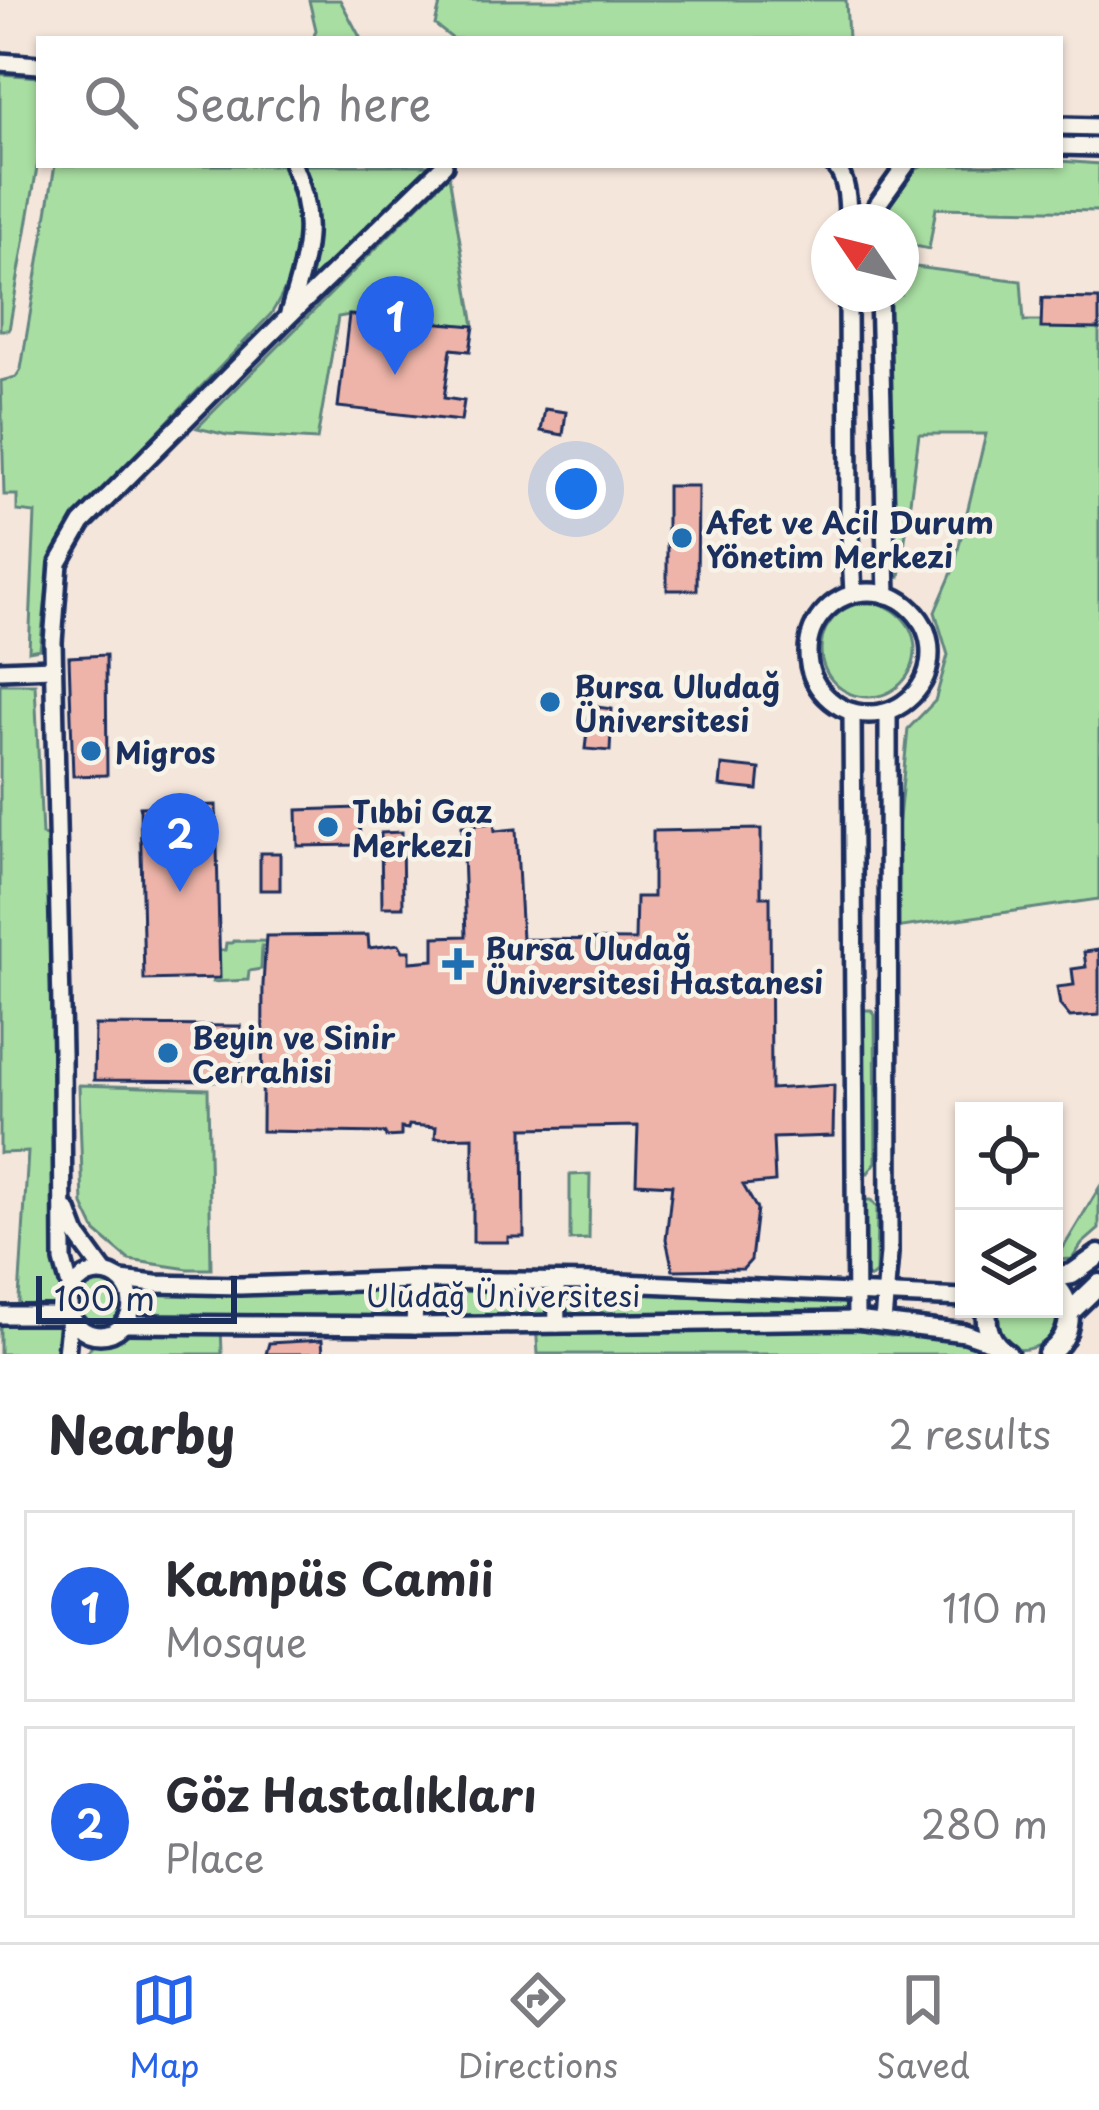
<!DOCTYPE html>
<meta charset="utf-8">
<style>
body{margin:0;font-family:"Playpen Sans",sans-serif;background:#f7f7f7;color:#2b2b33}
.controls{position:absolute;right:36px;bottom:36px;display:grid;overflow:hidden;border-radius:0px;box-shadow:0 3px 9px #0004}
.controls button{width:108px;height:108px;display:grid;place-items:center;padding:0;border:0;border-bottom:3px solid #e1e1e2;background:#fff;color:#2b2b33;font:60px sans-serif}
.compass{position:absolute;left:811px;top:204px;width:108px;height:108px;border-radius:50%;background:#fff;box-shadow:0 3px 9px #0004;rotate:305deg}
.scale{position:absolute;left:36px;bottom:30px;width:201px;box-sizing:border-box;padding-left:12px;border:6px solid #1b2f5e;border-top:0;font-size:33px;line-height:42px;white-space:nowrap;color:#1b2f5e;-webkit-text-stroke:9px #f7f3e8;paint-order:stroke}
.you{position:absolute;left:576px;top:489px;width:42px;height:42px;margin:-30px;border:9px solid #fff;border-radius:50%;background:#1a73e8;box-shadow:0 0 0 18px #1a73e833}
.badge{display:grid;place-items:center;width:78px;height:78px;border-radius:50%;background:#2563eb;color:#fff;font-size:39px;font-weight:700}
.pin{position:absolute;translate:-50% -99px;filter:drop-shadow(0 3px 6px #0008)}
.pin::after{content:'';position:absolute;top:63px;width:42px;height:36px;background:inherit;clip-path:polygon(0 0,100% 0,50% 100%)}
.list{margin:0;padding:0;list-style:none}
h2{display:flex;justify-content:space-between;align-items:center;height:156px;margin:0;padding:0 48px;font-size:51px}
h2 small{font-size:39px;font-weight:400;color:#7c7c81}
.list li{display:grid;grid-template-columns:78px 1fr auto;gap:36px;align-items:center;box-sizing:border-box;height:192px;margin:0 24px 24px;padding:0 24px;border:3px solid #e1e1e2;border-radius:0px}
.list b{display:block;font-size:45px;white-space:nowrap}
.list p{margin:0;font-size:39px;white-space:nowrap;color:#7c7c81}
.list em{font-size:39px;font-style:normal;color:#7c7c81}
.icon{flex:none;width:66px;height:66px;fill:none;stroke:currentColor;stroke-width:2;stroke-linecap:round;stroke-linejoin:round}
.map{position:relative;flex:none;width:1099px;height:1354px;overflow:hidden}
.search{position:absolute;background:#fff;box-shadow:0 3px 9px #0004;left:36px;right:36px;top:36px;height:132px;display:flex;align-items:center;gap:30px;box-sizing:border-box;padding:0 42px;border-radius:0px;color:#7c7c81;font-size:45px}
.sheet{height:588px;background:#fff}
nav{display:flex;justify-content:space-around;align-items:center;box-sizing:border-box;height:168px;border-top:3px solid #e1e1e2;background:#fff;font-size:33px;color:#7c7c81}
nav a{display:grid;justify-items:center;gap:6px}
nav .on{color:#2563eb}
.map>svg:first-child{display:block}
</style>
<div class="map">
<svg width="1099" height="1354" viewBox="0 0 1099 1354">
<rect width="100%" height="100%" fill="#f5e6db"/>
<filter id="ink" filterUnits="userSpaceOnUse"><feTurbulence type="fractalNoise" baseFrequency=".00833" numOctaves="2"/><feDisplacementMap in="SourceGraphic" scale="24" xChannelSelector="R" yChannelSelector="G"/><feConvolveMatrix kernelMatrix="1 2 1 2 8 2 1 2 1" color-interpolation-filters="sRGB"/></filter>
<g filter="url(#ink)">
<!-- green -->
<g fill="#a8dea2" stroke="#628680" stroke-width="3">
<path d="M309 0H340L361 39H313L316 30Z"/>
<path d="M441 0H846L848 39H453L435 25Z"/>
<path d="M0 74 39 77V156L9 330H0Z"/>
<path d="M1060 161 1099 164V211L936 208 929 249 901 243V222H881V216L911 172 925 165H1060Z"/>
<path d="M55 165H284C307 225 305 260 271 314L72 521 50 563 40 649 29 651 35 513 17 511V495H4L1 381 16 377 21 369Z"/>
<path d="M293 165H444L288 317 306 261Z"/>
<path d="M449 175 474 326 350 315 338 317 317 440 227 435 197 428Z"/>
<path d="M901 265 1021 281 1024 321H1099V899L888 929 908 729 935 701 948 655 935 612 953 570 986 434H919L900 577 893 578 885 294H901Z"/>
<circle cx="868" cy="650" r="47"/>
<path d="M0 684H35L42 835 56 838 69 1283 61 1314 70 1315C64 1280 91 1261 121 1280H416L856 1295 849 1315 635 1325 854 1330 890 1336 965 1333 1002 1354H538L536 1324 221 1325 222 1354H86L99 1335 82 1330 75 1324 66 1354H0V1315H18L28 1152 0 1153Z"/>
<path d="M233 941 360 942 362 948 262 946 261 969 249 971 248 980 213 982 212 950H225L226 943H232Z"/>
<path d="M865 1010H871L875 1015 876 1162 868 1173 860 1167 861 1020Z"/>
<path d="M79 1085 208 1089 211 1269H188L129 1260 96 1232 83 1205Z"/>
<path d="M590 1174 589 1239 570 1240V1175Z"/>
<path d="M1099 1188V1229L1082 1244 1072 1259 1056 1260Z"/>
<path d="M864 1200H871L877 1207 876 1273 870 1278 863 1273Z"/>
<path d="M1054 1296C1071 1328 1043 1354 1011 1349 1005 1345 1001 1339 996 1334L994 1309H1054Z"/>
</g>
<!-- building -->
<g fill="#eeb4a9" stroke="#1b2f5e" stroke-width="3">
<path d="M1042 298 1099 299V329L1041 328Z"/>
<path d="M349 315 474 326 470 351 451 349 444 398 464 401 461 421 338 407Z"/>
<path d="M545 409 566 412 563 435 541 431Z"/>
<path d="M667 486H698L697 590H667Z"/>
<path d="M106 655 107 775 73 776 69 657Z"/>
<path d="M590 706 612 709 610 751 585 749Z"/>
<path d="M722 765 760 769 758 790 720 786Z"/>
<path d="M216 805 220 978 144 980 140 807Z"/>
<path d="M359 808 360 845 298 846 297 810Z"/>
<path d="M494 823 495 831 516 829 522 939 635 940 636 897H653V831L761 829V897H770L771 1089 834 1085 833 1136 773 1138 775 1182 743 1185 757 1209 751 1260 743 1269 673 1270 666 1239 672 1185 636 1183 638 1126 523 1128 524 1237H508V1242H473V1137L435 1138 436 1127 409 1125 408 1129 401 1128V1136L386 1137 385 1133 262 1131 263 985 266 936 368 935 369 948 399 944 403 951H410V962L434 960V937L466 936 462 826Z"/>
<path d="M402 832 403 907H382L381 833Z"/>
<rect x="260" y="853" width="20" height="37"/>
<path d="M1099 950V1015L1070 1017 1060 1005 1057 987 1074 985 1072 969 1086 967 1084 952Z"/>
<path d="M95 1025 241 1026 240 1081 94 1080Z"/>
<path d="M322 1340 323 1354H266L269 1343Z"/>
</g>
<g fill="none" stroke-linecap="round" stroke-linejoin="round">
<!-- tertiary casing -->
<g stroke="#1b2f5e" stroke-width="24">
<g id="tertiary">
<path d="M0 62 39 65"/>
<path d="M1060 126 1099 127"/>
<path d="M1060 146 1099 147"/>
<path d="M834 165C848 178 848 204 848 222"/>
<path d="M876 222V207L906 165"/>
<path d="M848 294 849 514 853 594"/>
<path d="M879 294 887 595"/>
<path d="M289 313C306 258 318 220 293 165"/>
<circle cx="869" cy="653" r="61"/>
<path d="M0 670 53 668"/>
<path d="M852 712 856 1320"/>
<path d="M68 1211 77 1235 104 1272"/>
<circle cx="100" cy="1304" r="31"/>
<path d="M121 1280 155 1284 240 1286 416 1280 599 1282 964 1298"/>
<path d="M556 1282 557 1324"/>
<path d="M71 1290 63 1261 62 1052 53 642 59 563 82 523 288 317 444 165"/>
<path d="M0 1315H70L66 1354"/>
<path d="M883 1322 889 1253 888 712"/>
<path d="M124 1324 414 1326 856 1320 965 1333 994 1343"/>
<path d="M414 1326 416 1280"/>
</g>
</g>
<!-- secondary casing -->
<g stroke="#1b2f5e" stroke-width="27">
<g id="secondary">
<path d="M1054 1277 1072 1274 1099 1255"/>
<path d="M987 1309C985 1328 990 1343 1007 1354"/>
<path d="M1070 1312 1099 1284"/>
<path d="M1048 1354C1073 1336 1076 1307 1054 1284"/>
</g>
</g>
<!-- tertiary -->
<use href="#tertiary" stroke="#f7f3e8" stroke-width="15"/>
<!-- secondary -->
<use href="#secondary" stroke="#f7f3e8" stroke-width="18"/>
</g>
</g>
<!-- markers -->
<g fill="#1f6fb2" stroke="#f7f3e8" stroke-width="4.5">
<circle cx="682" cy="538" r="12"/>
<circle cx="550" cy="702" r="12"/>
<circle cx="91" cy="751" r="12"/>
<circle cx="328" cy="827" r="12"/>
<path d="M452 946h12v12h12v12h-12v12h-12v-12h-12v-12h12z"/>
<circle cx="168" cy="1053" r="12"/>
</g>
<g text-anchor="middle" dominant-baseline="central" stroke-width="9" stroke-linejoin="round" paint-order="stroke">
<!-- poi labels -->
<g font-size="30" font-weight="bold" fill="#1b2f5e" stroke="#f7f3e8" text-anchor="start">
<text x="706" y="521">Afet ve Acil Durum<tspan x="706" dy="34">Yönetim Merkezi</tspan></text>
<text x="574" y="685">Bursa Uludağ<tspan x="574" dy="34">Üniversitesi</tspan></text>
<text x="115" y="751">Migros</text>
<text x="352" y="810">Tıbbi Gaz<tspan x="352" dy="34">Merkezi</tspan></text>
<text x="485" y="947">Bursa Uludağ<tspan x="485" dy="34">Üniversitesi Hastanesi</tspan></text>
<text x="192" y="1036">Beyin ve Sinir<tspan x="192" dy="34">Cerrahisi</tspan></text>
</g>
<!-- street labels -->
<g font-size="30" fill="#1b2f5e" stroke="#f7f3e8">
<text x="503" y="1294">Uludağ Üniversitesi</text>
</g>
</g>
</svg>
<div class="controls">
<button><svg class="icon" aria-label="locate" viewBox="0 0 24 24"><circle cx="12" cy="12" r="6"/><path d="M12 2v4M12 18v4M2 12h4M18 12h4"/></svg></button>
<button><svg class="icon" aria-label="layers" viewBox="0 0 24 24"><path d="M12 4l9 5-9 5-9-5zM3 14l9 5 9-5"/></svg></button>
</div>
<svg class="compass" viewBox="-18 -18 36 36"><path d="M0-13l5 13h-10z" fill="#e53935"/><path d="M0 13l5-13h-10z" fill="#7c7c81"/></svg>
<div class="scale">100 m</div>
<div class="you"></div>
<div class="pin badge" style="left:395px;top:375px">1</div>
<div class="pin badge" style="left:180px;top:892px">2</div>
<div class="search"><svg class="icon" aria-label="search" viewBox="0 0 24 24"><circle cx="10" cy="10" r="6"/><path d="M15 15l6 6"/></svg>Search here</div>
</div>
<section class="sheet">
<h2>Nearby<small>2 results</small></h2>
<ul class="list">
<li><span class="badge">1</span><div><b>Kampüs Camii</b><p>Mosque</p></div><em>110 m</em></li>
<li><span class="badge">2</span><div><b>Göz Hastalıkları</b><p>Place</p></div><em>280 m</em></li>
</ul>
</section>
<nav>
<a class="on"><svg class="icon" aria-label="map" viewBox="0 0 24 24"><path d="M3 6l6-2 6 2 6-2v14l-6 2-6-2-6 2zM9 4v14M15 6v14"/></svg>Map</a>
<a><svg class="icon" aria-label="directions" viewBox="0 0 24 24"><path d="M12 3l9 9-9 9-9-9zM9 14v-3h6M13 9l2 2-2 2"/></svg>Directions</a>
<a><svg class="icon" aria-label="saved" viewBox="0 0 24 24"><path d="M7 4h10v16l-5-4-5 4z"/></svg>Saved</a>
</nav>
